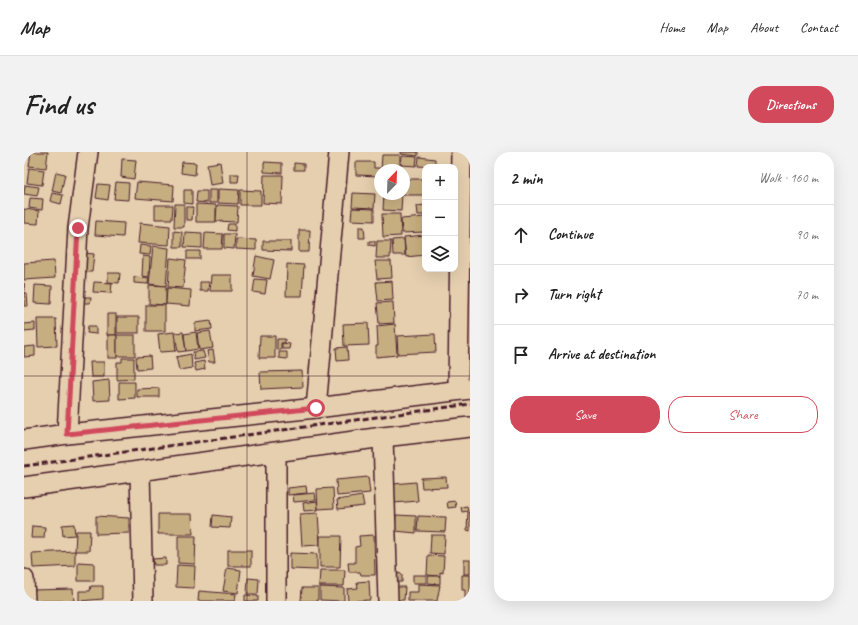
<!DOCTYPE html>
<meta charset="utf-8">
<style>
body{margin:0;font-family:Caveat,sans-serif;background:#f2f2f2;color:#222}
.controls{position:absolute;right:12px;top:12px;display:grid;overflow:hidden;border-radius:8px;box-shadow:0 4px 16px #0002}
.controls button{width:36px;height:36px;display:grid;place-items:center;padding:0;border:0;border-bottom:1px solid #e0e0e0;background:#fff;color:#222;font:20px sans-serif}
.compass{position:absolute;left:350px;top:12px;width:36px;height:36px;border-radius:50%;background:#fff;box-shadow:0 4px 16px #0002;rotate:23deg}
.stop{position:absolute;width:12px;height:12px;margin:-9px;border:3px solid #d1495b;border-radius:50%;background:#fff}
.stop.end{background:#d1495b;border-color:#fff;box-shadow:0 1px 4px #0008}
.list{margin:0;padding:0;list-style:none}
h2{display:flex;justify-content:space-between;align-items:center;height:52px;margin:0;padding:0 16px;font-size:17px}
h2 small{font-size:13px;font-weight:400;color:#767676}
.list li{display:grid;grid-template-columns:26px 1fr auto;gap:12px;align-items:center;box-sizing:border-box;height:60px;padding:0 16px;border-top:1px solid #e0e0e0}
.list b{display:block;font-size:15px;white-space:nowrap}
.list em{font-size:13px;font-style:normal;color:#767676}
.actions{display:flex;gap:8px;padding:12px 16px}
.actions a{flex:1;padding:9px 0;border:1px solid #d1495b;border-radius:16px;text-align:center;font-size:14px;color:#d1495b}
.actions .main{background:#d1495b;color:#fff}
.icon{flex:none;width:22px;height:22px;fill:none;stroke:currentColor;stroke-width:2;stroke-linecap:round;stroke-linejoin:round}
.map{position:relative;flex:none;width:446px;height:449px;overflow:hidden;border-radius:16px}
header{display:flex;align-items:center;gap:24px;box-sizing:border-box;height:56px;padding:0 20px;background:#fff;border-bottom:1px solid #e0e0e0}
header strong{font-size:19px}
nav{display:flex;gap:22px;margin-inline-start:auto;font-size:14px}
.intro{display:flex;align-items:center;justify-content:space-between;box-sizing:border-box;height:96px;padding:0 24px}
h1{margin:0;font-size:28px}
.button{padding:10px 18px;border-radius:16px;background:#d1495b;color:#fff;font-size:14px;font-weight:700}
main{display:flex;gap:24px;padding:0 24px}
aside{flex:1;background:#fff;border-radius:16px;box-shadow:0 4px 16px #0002}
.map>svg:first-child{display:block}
</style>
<header>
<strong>Map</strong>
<nav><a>Home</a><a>Map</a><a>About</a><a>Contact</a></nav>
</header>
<div class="intro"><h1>Find us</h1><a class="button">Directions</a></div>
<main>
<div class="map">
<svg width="446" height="449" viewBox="0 0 446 449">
<rect width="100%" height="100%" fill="#e5cfaf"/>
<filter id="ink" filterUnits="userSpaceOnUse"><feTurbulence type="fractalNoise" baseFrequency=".025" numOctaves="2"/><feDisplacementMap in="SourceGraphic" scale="8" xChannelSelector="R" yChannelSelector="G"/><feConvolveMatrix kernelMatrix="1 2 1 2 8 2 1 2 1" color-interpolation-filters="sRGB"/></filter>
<g filter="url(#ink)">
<!-- building -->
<g fill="#c6ae81" stroke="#4a1f2b">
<path d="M7 0H24L22 16 5 14Z"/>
<path d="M377 0H394V4L377 2Z"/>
<path d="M358 3H376V18H357Z"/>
<path d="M378 4 393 5 392 14 377 13Z"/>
<path d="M395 5 411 7V15L394 14Z"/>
<path d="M98 7 112 8 110 27 97 25Z"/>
<path d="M158 10 172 11 171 23 157 21Z"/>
<path d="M196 10 199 31 186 33 183 12Z"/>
<path d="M240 10 258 11V21L240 20Z"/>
<path d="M332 10H350V16H356L355 24 332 23Z"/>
<path d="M270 11 280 12V18H270Z"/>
<path d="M5 16 20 18 18 33 3 31Z"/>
<path d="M32 20 41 22 37 41 28 39Z"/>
<path d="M207 22H215L214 30H207Z"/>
<path d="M240 23H259L258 52 239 51Z"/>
<path d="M380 27H401V43H379Z"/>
<path d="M92 30 105 31 104 48 90 47Z"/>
<path d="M113 30 150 33 149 49 111 46Z"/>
<path d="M74 32 86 33 84 48 72 46Z"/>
<path d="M1 33 15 35 13 44 0 42Z"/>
<path d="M194 37 215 38 214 52 194 51Z"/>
<path d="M160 38H168V52L160 51Z"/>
<rect x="185" y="38" width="8" height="13"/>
<path d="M216 38 237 39V53H216Z"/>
<path d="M173 39H183V51L172 50Z"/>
<path d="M28 41 39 43 37 52 26 49Z"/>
<path d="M329 41 351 42 350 56 328 55Z"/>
<path d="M360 42H378L377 59 359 58Z"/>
<path d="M6 46 19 47 18 58 5 56Z"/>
<path d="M151 52H160V75H150Z"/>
<path d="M172 52 192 53V70H172Z"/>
<path d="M131 53H149L148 67H131Z"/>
<path d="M193 53 214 54 213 70 192 69Z"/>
<path d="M401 53V63H394L393 54Z"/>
<path d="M162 55H169L168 68H162Z"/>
<path d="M328 56 350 57V69L327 68Z"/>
<path d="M0 57 15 59 14 72 0 71Z"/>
<path d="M358 62H376L377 84 359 85Z"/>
<path d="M401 65V80L378 81 377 67Z"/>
<path d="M72 69 100 71 99 85 71 83Z"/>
<path d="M116 71 146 74 145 93 114 91Z"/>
<path d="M204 72H211V79L203 78Z"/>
<path d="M335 75H340L341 86H335Z"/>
<path d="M275 78H286L285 100H275Z"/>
<path d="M150 79 158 80V95H150Z"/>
<path d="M161 80 178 81V96L160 95Z"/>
<path d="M181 81 199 82 198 97H180Z"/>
<path d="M200 82H211L210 97 200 96Z"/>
<path d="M401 83V103L382 105 380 85Z"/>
<path d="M212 87 232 88V98L212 97Z"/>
<path d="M380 87 381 103H369L368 88Z"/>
<path d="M239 89H267V99L239 98Z"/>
<path d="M345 89H351V94L345 93Z"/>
<path d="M353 89H367L366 106H352Z"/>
<path d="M116 93 127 94 126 103 115 102Z"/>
<path d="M129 94 145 96 142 134 125 132Z"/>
<rect x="163" y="99" width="13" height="8"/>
<path d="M60 101 70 102 68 120H58Z"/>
<path d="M119 104 126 105 125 125 118 124Z"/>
<path d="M232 104 250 108 246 127 229 124Z"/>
<path d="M146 106 162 108 159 136 144 135Z"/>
<path d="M30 109 31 126 0 128V111Z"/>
<path d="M351 109H367L368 126 353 127Z"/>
<path d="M263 112 280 113 278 144H262Z"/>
<path d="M84 121H96L95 131 84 130Z"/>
<path d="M187 123H208V139H186Z"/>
<path d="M110 125 125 126 124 132 110 131Z"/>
<path d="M231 127 243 128 241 142 229 140Z"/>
<path d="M368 129 369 148 354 149 352 130Z"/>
<path d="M70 130 88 131 87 141 69 140Z"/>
<path d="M176 130H185L184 139H176Z"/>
<path d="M0 131V141H3L4 154H0Z"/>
<path d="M11 133 28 134 27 152 10 151Z"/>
<path d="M125 133 142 134V153L125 152Z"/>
<path d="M143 136 167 138 166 154 142 152Z"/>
<path d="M61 145H67L66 151H60Z"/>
<path d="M369 150 370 171 355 172 353 151Z"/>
<rect x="122" y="153" width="19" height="26"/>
<rect x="83" y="162" width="9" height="21"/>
<rect x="93" y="165" width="22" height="16"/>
<path d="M13 167H32L33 194 14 195Z"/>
<path d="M187 169 188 177 171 179V171Z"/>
<path d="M11 171V178L0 179V172Z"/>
<path d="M344 171 345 193 320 194 319 172Z"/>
<path d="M371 172 373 203 352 205V194H354L353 174Z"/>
<path d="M64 174H72V182L63 181Z"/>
<path d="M186 179 189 196 175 198 173 181Z"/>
<path d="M150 180 152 199 136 200 134 182Z"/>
<path d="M159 180 162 199 154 200 151 181Z"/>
<path d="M172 180 174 197 162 199 160 182Z"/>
<path d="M411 182 412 200 374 202 373 184Z"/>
<rect x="84" y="183" width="9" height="23"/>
<rect x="93" y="183" width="18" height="21"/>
<path d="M236 184H251V206H235Z"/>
<path d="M253 187H261V191H257V198H253Z"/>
<path d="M258 191 266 192 265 197H258Z"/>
<path d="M11 194V204L0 205V195Z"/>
<path d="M323 195 324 208 313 209 312 196Z"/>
<path d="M189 198 191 210H185L183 199Z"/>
<path d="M179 199 181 206 170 208 169 200Z"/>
<path d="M255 200H263V207L255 206Z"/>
<path d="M167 202 168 216 155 218 152 205Z"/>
<path d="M126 204 127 216 113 217 112 205Z"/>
<path d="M98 206H110V227L93 228V210H98Z"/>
<path d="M180 209 181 217 172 219 170 211Z"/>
<path d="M66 210H80V225H67Z"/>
<path d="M278 219 279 235 237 237 236 220Z"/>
<path d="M85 228 86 248 69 249 68 230Z"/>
<path d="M95 230H111V246L95 247Z"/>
<path d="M135 236V245H113V237Z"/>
<path d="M344 325 346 341 313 344 312 328Z"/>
<path d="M422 325 423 335 398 336 397 326Z"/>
<path d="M392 330 394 349 370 351 369 332Z"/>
<path d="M282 334 283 341 264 343V336Z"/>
<path d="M309 336 310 356 294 357 293 337Z"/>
<path d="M291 341 292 348 270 350 269 343Z"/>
<path d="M338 344 340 354 314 357 313 348Z"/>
<path d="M293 349 294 358 280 359 279 351Z"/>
<path d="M431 349 432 355 424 356 423 350Z"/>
<path d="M443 354 444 359 438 360 437 355Z"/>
<path d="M444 360 446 361V379L443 378Z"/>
<path d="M294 361 296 393 278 394 276 362Z"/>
<path d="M134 362H168L169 382H134Z"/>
<path d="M189 363 207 365 206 376 188 375Z"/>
<path d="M372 363 392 364V381L371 379Z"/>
<path d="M72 364 105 366V381L72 382Z"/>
<path d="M394 364 422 365 421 380 393 379Z"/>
<path d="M50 372 51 383 39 384 38 373Z"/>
<path d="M8 374 21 375 20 386H7Z"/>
<path d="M52 379H66L65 399H51Z"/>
<path d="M350 383 351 423H337L336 420H325L324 411H331V395L336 394 335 384Z"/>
<path d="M407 383H421L420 402 406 401Z"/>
<path d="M154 384H172L171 412 154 411Z"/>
<path d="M296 384H317L316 415H296Z"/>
<rect x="204" y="398" width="23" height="16"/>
<path d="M51 399V414L9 416 8 401Z"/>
<path d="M266 401 293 402V418L266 417Z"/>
<path d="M404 403 420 404 419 421 416 420V424L403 423Z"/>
<path d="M142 406V413H130L129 407Z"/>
<rect x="440" y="408" width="6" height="14"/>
<path d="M54 410 70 411V429H54Z"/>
<path d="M153 413 171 414 170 436 152 435Z"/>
<path d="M203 416 217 418 214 441 199 439Z"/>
<path d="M296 418H321L320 434H295Z"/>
<path d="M372 421 378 422V430H371Z"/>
<rect x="389" y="423" width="13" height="8"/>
<path d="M438 423H446V449H441V438H438Z"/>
<path d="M404 424H416V432L404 431Z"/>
<path d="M224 426 235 427 234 442H223Z"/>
<path d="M345 429 346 448 324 449 323 437 334 436 333 430Z"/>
<path d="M394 432 416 433 413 449H384V440H394Z"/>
<path d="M67 434H79V447L55 449V439H66Z"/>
<path d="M296 435 320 436V449L296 448Z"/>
<path d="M372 435H381L380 448H371Z"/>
<path d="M278 436H294V449H277Z"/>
<path d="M49 437 50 449H9L8 438Z"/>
<path d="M175 439 212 442 211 449H174Z"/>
<path d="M221 443 234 444V449H221Z"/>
</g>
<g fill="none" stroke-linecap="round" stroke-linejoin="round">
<!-- minor casing -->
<g stroke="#4a1f2b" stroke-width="22">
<g id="minor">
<path d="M434 238 437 0"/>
<path d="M292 256 315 0"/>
<path d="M43 282 54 76 64 0"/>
<path d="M359 285 364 449"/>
<path d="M0 288 43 282 292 256 446 237"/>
<path d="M252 301V449"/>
<path d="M116 319 119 449"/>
<path d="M0 335 359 285 446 275"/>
<path d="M0 427 1 449"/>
</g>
</g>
<!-- minor -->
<use href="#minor" stroke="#e5cfaf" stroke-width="19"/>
<!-- rail -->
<path stroke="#4a1f2b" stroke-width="3" stroke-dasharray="6 3" stroke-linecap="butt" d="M0 314 446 252"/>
</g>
</g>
<g fill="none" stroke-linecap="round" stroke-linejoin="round" filter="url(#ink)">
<!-- route -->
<path stroke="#d1495b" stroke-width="5" d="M54 76 43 282 292 256"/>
</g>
<!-- grid -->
<path fill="none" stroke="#4a1f2b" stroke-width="1" stroke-opacity="0.55" d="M223 0V449M0 224H446"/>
</svg>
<div class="controls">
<button>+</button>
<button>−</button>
<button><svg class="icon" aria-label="layers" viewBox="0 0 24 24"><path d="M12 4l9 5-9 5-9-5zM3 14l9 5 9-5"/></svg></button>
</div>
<svg class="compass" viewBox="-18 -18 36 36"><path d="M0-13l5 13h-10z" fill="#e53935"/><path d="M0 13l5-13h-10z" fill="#767676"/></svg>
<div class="stop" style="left:292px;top:256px"></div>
<div class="stop end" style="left:54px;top:76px"></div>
</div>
<aside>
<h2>2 min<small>Walk · 160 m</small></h2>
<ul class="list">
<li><svg class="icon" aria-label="ahead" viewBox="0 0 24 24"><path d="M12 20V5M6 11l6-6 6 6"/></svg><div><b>Continue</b></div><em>90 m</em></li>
<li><svg class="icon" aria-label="right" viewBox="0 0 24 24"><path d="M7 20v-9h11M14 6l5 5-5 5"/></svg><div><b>Turn right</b></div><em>70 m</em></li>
<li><svg class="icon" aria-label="arrive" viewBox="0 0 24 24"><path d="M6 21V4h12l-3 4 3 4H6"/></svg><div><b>Arrive at destination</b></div></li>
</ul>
<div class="actions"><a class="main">Save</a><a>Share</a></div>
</aside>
</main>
